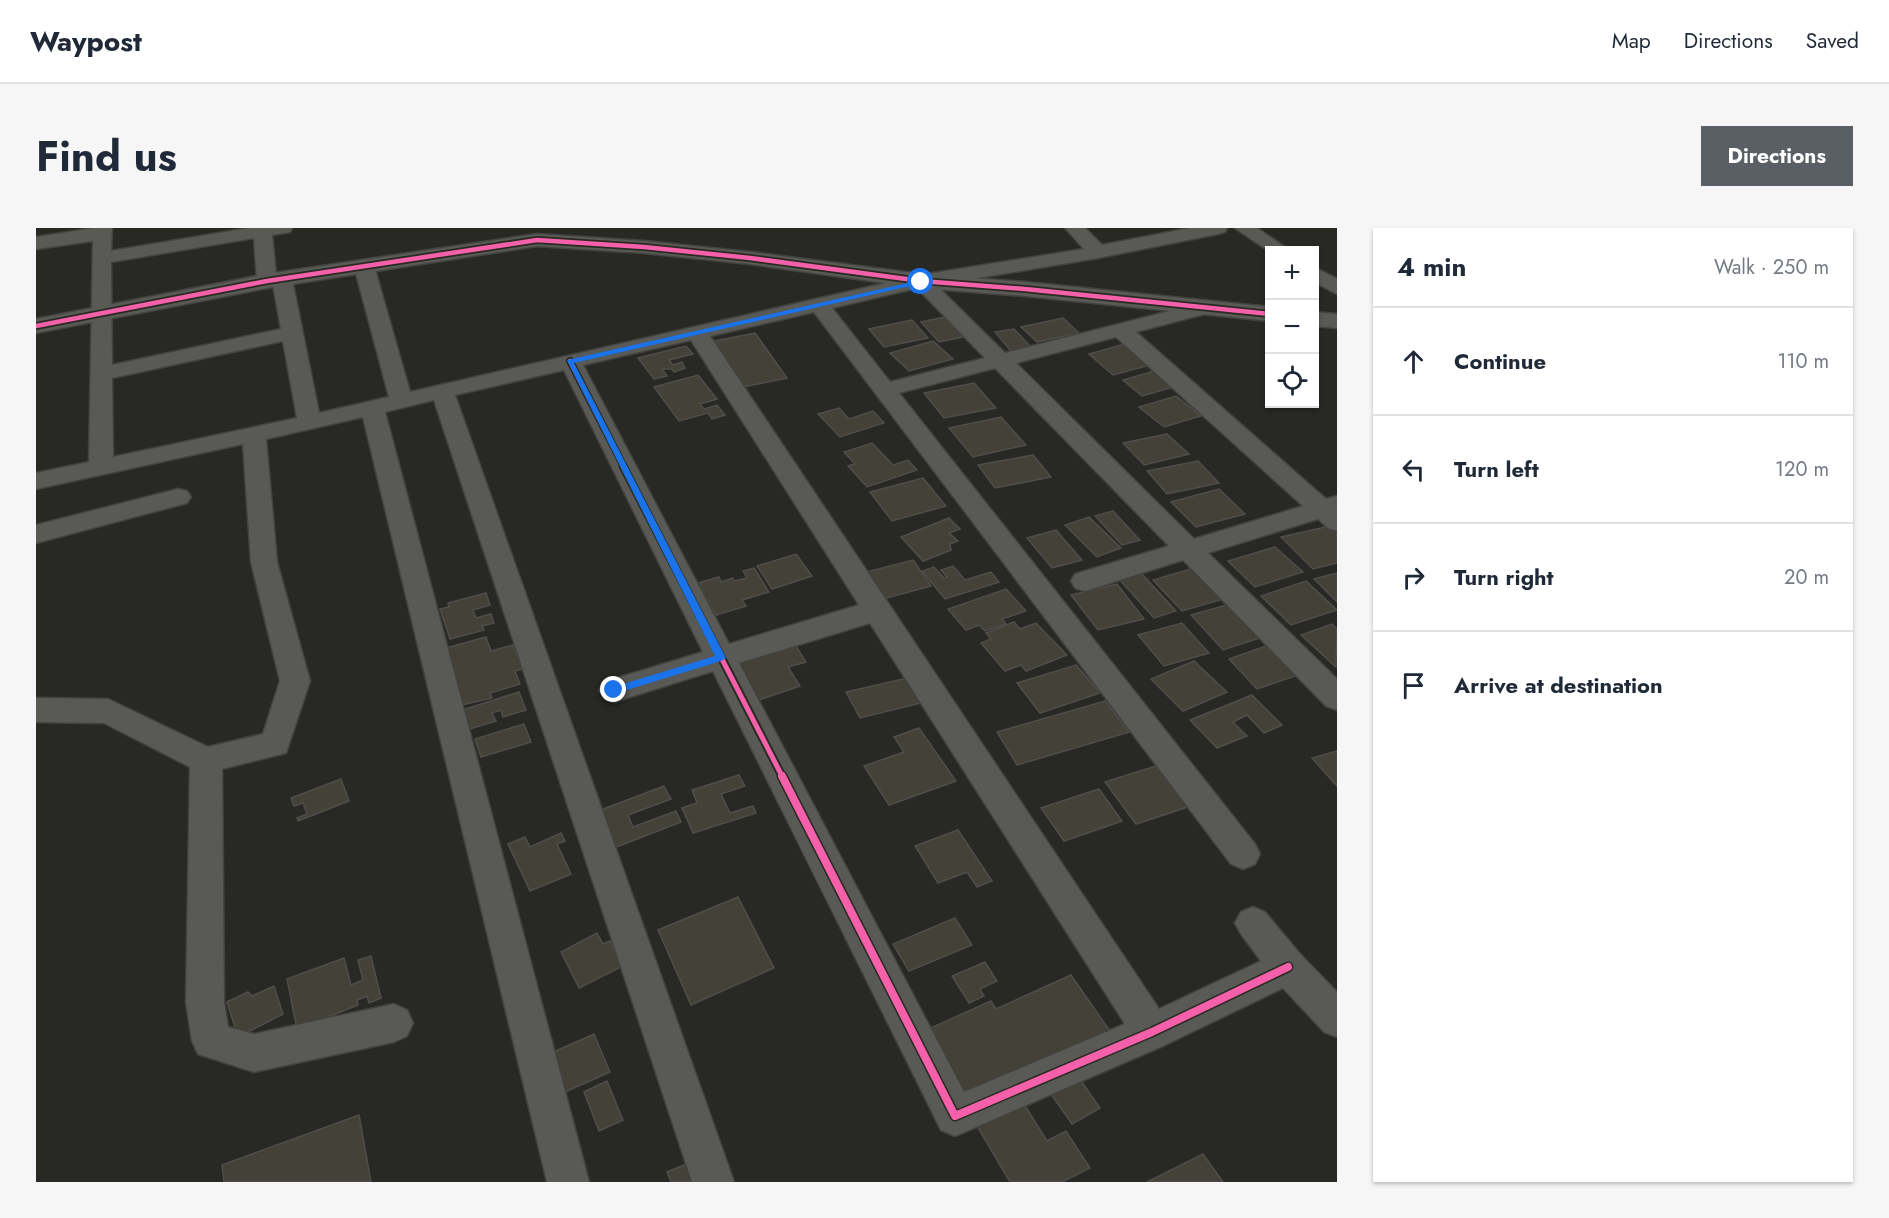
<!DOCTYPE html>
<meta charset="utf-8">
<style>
body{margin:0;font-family:Jost,sans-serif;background:#f6f6f7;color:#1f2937}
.controls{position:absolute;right:18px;top:18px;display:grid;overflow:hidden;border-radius:0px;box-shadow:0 2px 4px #0004}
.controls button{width:54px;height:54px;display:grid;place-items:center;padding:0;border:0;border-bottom:2px solid #e0e1e3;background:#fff;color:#1f2937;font:30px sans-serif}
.stop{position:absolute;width:18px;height:18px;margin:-14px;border:4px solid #1a73e8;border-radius:50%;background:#fff}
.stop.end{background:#1a73e8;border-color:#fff;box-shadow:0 2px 6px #0008}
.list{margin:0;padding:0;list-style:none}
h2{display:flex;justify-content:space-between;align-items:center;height:78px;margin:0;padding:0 24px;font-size:26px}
h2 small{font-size:20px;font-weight:400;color:#747a83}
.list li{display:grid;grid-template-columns:39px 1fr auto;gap:18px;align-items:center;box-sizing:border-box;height:108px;padding:0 24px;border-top:2px solid #e0e1e3}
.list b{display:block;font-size:22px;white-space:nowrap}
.list em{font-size:20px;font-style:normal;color:#747a83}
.icon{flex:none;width:33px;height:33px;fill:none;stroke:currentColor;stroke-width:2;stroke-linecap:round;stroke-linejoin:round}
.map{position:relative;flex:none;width:1301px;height:954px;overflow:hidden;border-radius:0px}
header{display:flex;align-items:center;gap:36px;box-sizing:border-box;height:84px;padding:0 30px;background:#fff;border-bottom:2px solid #e0e1e3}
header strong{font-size:28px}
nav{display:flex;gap:33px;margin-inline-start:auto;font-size:21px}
.intro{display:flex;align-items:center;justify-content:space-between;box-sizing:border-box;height:144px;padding:0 36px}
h1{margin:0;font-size:42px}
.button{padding:15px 27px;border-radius:0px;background:#595f64;color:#fff;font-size:21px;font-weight:700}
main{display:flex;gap:36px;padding:0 36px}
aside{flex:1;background:#fff;border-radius:0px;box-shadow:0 2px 4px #0004}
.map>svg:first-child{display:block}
</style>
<header>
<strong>Waypost</strong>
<nav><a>Map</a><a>Directions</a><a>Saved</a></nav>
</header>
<div class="intro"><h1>Find us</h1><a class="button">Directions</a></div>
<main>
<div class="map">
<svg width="1301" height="954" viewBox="0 0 1301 954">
<rect width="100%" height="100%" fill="#282824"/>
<!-- building -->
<g fill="#434138" stroke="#4f4e4a" stroke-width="1.5">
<path d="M913 88 932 108 903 114 885 94Z"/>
<path d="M1027 90 1043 105 1001 114 985 99Z"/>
<path d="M876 92 892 110 848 119 833 101Z"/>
<path d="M978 101 995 119 975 123 959 104Z"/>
<path d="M719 105 751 150 703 160 673 114Z"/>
<path d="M897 113 917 131 873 143 854 125Z"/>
<path d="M1092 115 1118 136 1077 147 1053 126Z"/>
<path d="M650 118 657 126 633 132 637 137 646 134 649 140 638 144 636 141H626L631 148 618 151 602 130Z"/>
<path d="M1118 143 1138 159 1106 168 1087 152Z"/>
<path d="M662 147 681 171 664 176 668 181 681 177 689 187 676 191 672 185 643 193 618 159Z"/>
<path d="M938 155 960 180 908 190 888 165Z"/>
<path d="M1140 168 1165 188 1128 199 1103 179Z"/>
<path d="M803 180 813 191 837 183 848 195 804 209 782 186Z"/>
<path d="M965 189 990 217 937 229 913 200Z"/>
<path d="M1131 206 1153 226 1108 237 1087 215Z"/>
<path d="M836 215 857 237 872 232 881 242 831 259 812 238 819 236 808 224Z"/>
<path d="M997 227 1015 249 959 260 942 237Z"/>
<path d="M1162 233 1183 255 1131 266 1111 243Z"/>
<path d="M887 250 910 278 856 293 834 264Z"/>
<path d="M1183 261 1209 286 1160 299 1135 274Z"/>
<path d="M1077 283 1104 312 1086 317 1059 288Z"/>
<path d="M1053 289 1085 320 1061 329 1029 297Z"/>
<path d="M913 290 924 301 913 305 922 313 914 316 915 322 887 333 865 309Z"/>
<path d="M1294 298 1301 304V335L1277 341 1245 309Z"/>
<path d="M1020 302 1046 332 1016 340 991 310Z"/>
<path d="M1239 319 1267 344 1219 359 1192 333Z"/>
<path d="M760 326 776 348 736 361 721 338Z"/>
<path d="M877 332 895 358 840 373 823 346Z"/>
<path d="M917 338 929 352 955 344 963 354 909 371 886 343 898 339 908 350 911 349 905 342Z"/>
<path d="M1161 339 1191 370 1146 383 1117 352Z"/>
<path d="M718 340 733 364 706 372 710 378 680 387 662 355 683 349 685 354 697 350 698 353 711 350 707 343Z"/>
<path d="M1104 344 1140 383 1118 390 1082 350Z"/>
<path d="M1301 345V374L1278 351Z"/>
<path d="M1270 353 1301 382 1255 397 1225 368Z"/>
<path d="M1081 356 1108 391 1062 402 1035 367Z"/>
<path d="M970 361 990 383 966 391 970 396 949 403 943 397 930 402 912 381Z"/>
<path d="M450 365 454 377 437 382 440 390 455 386 458 395 446 398 448 402 414 411 404 381 413 379 412 375Z"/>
<path d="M1198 375 1230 408 1187 422 1155 387Z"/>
<path d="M978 394 984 401 1000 395 1031 427 990 443 985 437 969 443 945 415 955 411 950 405Z"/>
<path d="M1146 395 1173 425 1128 438 1102 407Z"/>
<path d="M1296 396 1301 401 1300 439 1265 407Z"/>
<path d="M450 409 455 423 477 417 486 441 479 443 484 456 454 465 456 470 421 478 403 422Z"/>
<path d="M758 415 770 434 752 439 764 458 711 476 689 437Z"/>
<path d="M1238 415 1268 445 1221 461 1193 431Z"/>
<path d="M1158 433 1191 464 1147 483 1115 451Z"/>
<path d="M1040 437 1064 465 1004 485 981 455Z"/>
<path d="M871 450 885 475 824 490 810 464Z"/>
<path d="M483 464 490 482 467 489 465 482 456 485 460 493 427 503 420 484Z"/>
<path d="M1216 467 1246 497 1228 505 1211 487 1197 494 1211 508 1181 520 1154 492Z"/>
<path d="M1069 473 1093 504 981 537 961 504Z"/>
<path d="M488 496 495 514 445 529 439 511Z"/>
<path d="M883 500 920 553 853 577 828 538 868 524 858 509Z"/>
<path d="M1301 523V558L1276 530Z"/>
<path d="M1126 536 1158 577 1100 596 1069 554Z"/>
<path d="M703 547 709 558 685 566 694 585 717 578 720 585 657 605 646 580 661 575 656 562Z"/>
<path d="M305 551 313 573 262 593 261 590 271 586 267 575 258 578 255 570Z"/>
<path d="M628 558 635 571 592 587 597 599 640 583 645 594 578 620 562 583Z"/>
<path d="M1063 561 1086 593 1028 613 1005 580Z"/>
<path d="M922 602 956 653 941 659 931 644 902 655 879 618Z"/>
<path d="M525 605 529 613 521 616 535 646 494 663 472 616 489 609 494 619Z"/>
<path d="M702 669 738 740 655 777 622 702Z"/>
<path d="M919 690 936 717 873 743 857 716Z"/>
<path d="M561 705 567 716 574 713 587 738 543 760 525 724Z"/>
<path d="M335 728 345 770 333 775 331 768 321 772 322 777 261 801 251 751 308 730 315 757 327 752 322 732Z"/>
<path d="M949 734 961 753 944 761 948 768 933 775 916 748Z"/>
<path d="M1035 747 1078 809 930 878 888 803 955 773 960 781Z"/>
<path d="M238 758 247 786 202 809 191 774 212 764 216 768Z"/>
<path d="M558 806 574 844 529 864 515 825Z"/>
<path d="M1038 843 1064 880 1036 896 1010 859Z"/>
<path d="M571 853 587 892 563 903 548 864Z"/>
<path d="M988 876 1011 913 1030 903 1054 940 1026 954H974L941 898Z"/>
<path d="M323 887 335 954H188L186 937Z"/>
<path d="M1167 926 1187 954H1111Z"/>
<path d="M663 931 671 954H635L631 944Z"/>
</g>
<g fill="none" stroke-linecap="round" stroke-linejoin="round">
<!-- street casing -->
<g stroke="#42433f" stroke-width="3">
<g id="street">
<path d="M58 0H76L75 23 213 0H256L254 4 236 7 240 46 253 47 256 51 283 185 353 169 318 38 321 34H335L338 38 374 164 885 47 1048 21 1029 0H1049L1066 17 1154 0H1191L1189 4 1182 6 1062 30 900 57 969 125 1169 74 1176 76 1179 80 1176 84 1100 104 1290 271 1301 268V303L1292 300 1282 291 1172 325 1301 451V482L1290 478 1147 332 1049 363 1039 360 1035 353 1039 346 1133 318 959 140 863 165 1219 616 1224 626 1219 636 1207 641 1195 636 778 84 674 108 1123 781 1225 733 1205 706 1199 695 1205 684 1217 679 1229 684 1265 727 1301 764V809L1288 804 1247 760 1129 817 933 902 919 908 905 902 677 443 578 474 568 470 563 462 568 454 667 424 528 142 419 167 698 954H656L398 172 349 184 553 954H511L327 189 230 211 241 334 274 453 250 525 186 541 188 774 192 799 218 806 358 776 371 782 377 795 371 808 358 814 218 844 162 826 156 813 150 774 154 539 68 495 0 494V470L72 471 172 519 227 506 244 453 215 334 207 216 0 261V245L53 234 57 13 0 21V9ZM218 10 221 53 224 57H237L245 101 76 137 75 34ZM881 60 949 130 854 154 796 80ZM1080 109 1267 278 1158 311 980 135ZM655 112 823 377 693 416 547 137ZM247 113 261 190 77 229 76 150ZM834 395 1089 796 928 864 703 435Z"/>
<path d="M1199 0H1221L1253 22H1234V24Z"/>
<path d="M1278 39 1301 51V66L1278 54Z"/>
<path d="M142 261 151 263 155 269 151 275 0 315V297Z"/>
</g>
</g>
<!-- secondary casing -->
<g stroke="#42433f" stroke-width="3">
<g id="secondary">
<path d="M501 6 608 13 714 24 885 46 989 54 1234 79V93L989 68 885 60 714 36 608 25 501 18 231 60 0 105V91L231 46Z"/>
<path d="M1278 84 1301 86V100L1278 98Z"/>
</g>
</g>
<!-- street -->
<use href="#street" fill="#595956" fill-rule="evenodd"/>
<!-- secondary -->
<use href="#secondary" fill="#595956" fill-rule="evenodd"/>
<!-- cycleway-far2 casing -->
<g stroke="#2a2a22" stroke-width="8">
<g id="cycleway-far2">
<path d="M0 98 231 53 501 12 608 19 714 30 885 53 989 61 1234 86"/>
<path d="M534 133 588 239"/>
</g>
</g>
<!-- cycleway-far1 casing -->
<g stroke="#2a2a22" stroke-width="9">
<path id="cycleway-far1" d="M587 238 747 550"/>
</g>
<!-- cycleway casing -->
<g stroke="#2a2a22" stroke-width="11">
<path id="cycleway" d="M746 548 919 888 1116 804 1252 739"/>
</g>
<!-- cycleway-far2 -->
<use href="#cycleway-far2" stroke="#f560ab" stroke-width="4.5"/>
<!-- cycleway-far1 -->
<use href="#cycleway-far1" stroke="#f560ab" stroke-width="5"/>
<!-- cycleway -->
<use href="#cycleway" stroke="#f560ab" stroke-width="8"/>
</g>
<!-- route -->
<path fill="#1a73e8" d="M885 52 887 55 538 135 690 430 685 433 578 466 574 465V460L679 428 531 132Z"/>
</svg>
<div class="controls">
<button>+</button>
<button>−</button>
<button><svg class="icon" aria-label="locate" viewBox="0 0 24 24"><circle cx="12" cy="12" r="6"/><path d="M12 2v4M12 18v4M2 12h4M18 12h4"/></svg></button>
</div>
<div class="stop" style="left:885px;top:54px"></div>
<div class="stop end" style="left:578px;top:462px"></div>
</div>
<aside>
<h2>4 min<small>Walk · 250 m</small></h2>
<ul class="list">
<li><svg class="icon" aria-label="ahead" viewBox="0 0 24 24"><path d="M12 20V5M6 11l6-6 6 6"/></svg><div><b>Continue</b></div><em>110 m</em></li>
<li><svg class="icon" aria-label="left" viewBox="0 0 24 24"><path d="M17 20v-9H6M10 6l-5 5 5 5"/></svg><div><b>Turn left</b></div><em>120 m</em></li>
<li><svg class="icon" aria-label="right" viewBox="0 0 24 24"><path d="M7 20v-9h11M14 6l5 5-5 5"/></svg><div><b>Turn right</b></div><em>20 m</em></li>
<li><svg class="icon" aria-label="arrive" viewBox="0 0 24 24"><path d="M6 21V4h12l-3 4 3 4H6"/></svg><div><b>Arrive at destination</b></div></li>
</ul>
</aside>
</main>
